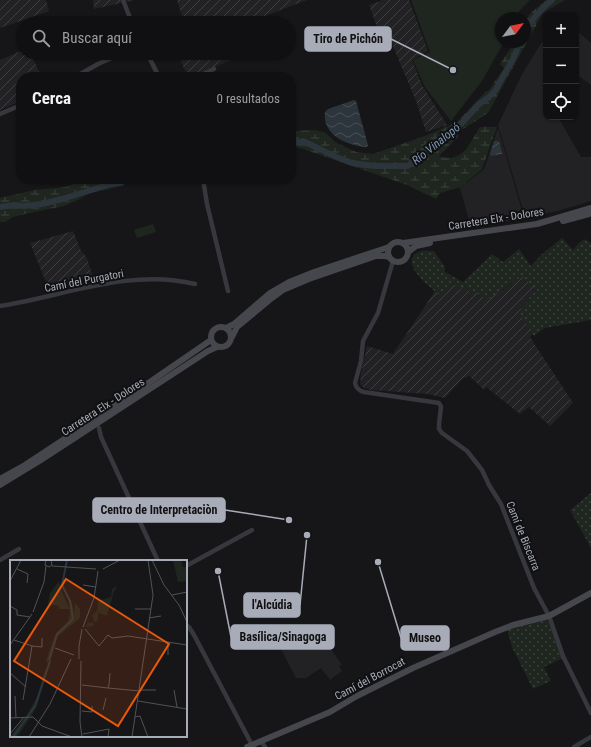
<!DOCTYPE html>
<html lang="es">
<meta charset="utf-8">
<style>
body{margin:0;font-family:"Roboto Condensed",sans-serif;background:#1e1e20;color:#f1f3f6}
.controls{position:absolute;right:12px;top:12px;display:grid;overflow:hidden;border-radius:8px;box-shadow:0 1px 3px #0004}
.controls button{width:36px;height:36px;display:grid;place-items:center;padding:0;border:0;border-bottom:1px solid #303032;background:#101012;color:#f1f3f6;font:20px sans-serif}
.compass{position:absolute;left:495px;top:12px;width:36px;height:36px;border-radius:50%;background:#101012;box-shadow:0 1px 3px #0004;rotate:58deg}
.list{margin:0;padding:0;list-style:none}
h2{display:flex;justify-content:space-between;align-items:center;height:52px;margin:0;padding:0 16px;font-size:17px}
h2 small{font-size:13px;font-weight:400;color:#9c9d9f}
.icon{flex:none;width:22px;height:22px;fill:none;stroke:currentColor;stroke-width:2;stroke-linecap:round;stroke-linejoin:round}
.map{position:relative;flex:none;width:591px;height:747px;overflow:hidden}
.search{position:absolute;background:#101012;box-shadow:0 1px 3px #0004;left:16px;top:16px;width:280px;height:44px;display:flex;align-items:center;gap:10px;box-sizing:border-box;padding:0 14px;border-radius:22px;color:#9c9d9f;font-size:15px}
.panel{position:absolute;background:#101012;box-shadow:0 1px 3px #0004;left:16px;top:72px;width:280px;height:112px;border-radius:16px}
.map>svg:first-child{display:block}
</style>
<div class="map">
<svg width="591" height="747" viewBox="0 0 591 747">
<defs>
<pattern id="industrial-furrows" width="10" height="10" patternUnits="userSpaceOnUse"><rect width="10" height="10" fill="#222225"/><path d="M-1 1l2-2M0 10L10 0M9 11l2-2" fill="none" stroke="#3f3f43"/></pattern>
<pattern id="green-dots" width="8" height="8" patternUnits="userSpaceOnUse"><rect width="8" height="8" fill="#1e261f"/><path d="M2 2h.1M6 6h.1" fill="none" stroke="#3c433d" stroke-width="1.8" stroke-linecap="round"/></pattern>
<pattern id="wetland-marsh" width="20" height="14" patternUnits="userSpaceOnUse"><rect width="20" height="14" fill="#1e261f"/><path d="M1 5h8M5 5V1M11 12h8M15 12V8" fill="none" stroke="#3c433d"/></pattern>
<pattern id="water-waves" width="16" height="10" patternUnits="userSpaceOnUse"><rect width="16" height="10" fill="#2c343c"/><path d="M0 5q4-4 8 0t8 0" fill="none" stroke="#484f56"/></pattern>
</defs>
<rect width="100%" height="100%" fill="#161618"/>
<!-- built -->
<g fill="#222225">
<path d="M576 30 591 43V85L576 74Z"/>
<path d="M546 38V117H558L581 157H591V201L558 211 525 217 498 125 522 74 540 45Z"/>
<path d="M498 128 524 218 471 227 460 188 484 169Z"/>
<path d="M305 631 310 636 320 640 324 639 342 665 339 666 342 671 330 680 321 668 306 678H296L280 647 300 632Z"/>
</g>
<!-- industrial -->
<g fill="url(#industrial-furrows)">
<path d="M0 0H46L49 11 0 28Z"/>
<path d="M93 0H135L94 9Z"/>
<path d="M177 0H307L246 23H195V21L184 23Z"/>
<path d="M381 0H409L428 51 412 60 422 85 447 125 426 132 416 101 392 44 382 41 369 5 381 1Z"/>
<path d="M23 50V53H31L41 77H21V101L0 110V60Z"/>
<path d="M177 53H238L239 56 194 77H188Z"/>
<path d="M73 231 81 251 87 258 94 281 50 292 30 243Z"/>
<path d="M522 275 536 290 521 309 533 333 530 337 573 403 550 426 529 407 520 414 486 387 484 390 469 376 462 379 445 398 427 394 372 390 364 388 360 384 361 373 367 346 393 354 435 291 441 295 452 283 460 289 464 286 473 294 475 292 503 290Z"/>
</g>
<!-- green -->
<g fill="url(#green-dots)">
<path d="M562 238 573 250 578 244 584 239 591 243V320L545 328 534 336 520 314 521 309 536 290 522 276 487 300 475 292 473 294 464 286 460 290 452 283 441 296C432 289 397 263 418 252 422 250 429 251 434 251L445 267V272L463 282 492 254 503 262 519 249 531 266 541 255Z"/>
<path d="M591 493V548L570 510Z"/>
<path d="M542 620H547L549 623 563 658 544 667 551 681 533 689 512 647 507 629Z"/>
</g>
<!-- wetland -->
<g fill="url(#wetland-marsh)">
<path d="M546 0H565L543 13 488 113 457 133 459 136 439 156C463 164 469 144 480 127H497L482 169 461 187 440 193 436 199 407 185 303 149 291 146V131L316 130 326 133 335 142 356 152 373 154 425 136 457 122 485 92 489 90 504 68 500 64 515 42H525C525 14 525 18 546 0Z"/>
<path d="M87 179H97V182L101 184 123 181V179H143L137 180 110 189 90 193 78 200 64 206 29 213 13 217 5 222H0V198L35 190 66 187Z"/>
</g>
<!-- pitch -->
<g fill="#1e261f">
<path d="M411 0H530L520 10 516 18H501V42H504L482 81 451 121 425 87 413 60 430 52Z"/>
<path d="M153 224 156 232 137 238 134 230Z"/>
</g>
<!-- water -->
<g fill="url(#water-waves)">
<path d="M354 100 356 101 368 145 367 147C347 146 322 135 325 112L328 109Z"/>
<path d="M494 141H499L502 153V154L491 156 490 154Z"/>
</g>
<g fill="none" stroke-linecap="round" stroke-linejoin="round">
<!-- river -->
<g stroke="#2c343c" stroke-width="6">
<path d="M525 31C532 19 541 9 552 0"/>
<path d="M291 139 299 143 303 141C318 148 334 157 349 162 368 167 389 166 408 166L423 151 462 123 478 105 489 97 495 91 513 59 520 42"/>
<path d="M0 207 15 205 24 206 42 204 62 199 111 184 121 183"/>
</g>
<!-- street -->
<g stroke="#37383d" stroke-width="4.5">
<path d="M123 0 132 23"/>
<path d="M147 53 159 77"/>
<path d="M75 77 98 64 123 53"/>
<path d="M197 77 214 69"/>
<path d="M0 114 21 105"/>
<path d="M203 179 207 204 228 291"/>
<path d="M393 261 378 313 363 341 361 361 355 383C356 389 360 391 364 392L439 403 441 407 439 424V429L442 433 467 451 482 470 489 485 501 504 534 588 549 616 563 656 591 713"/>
<path d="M0 306C64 296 130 268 195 284"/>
<path d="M99 428 101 437 158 561"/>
<path d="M0 560 19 549"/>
<path d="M186 566 252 530"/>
<path d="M186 625 189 627 194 635 252 745"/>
<path d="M261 741 265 747"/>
<path d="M574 747 591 737"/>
</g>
<!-- secondary -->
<g stroke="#45474d" stroke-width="6">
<path d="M563 221 589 214"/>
<circle cx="398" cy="252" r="10"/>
<path d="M403 243 537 224 591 208"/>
<path d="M408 252 416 246 430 243"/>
<circle cx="221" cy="337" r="10"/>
<path d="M226 328 234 324 270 293 289 282 314 272 389 247"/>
<path d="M232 337 237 327 272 298 283 290 309 279 376 256H385L389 257"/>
<path d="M0 479 25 465 125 399 211 340"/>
<path d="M0 485 41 460 208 351 217 347"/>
<path d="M247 747 330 712 357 696 413 668 495 632 513 625 549 616 591 593"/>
</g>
</g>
<g text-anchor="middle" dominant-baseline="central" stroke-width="4" stroke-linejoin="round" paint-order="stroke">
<!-- street labels -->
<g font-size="11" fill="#a8acb8" stroke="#111113">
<text transform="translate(496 219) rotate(-9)">Carretera Elx - Dolores</text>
<text transform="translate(84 281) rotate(-11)">Camí del Purgatori</text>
<text transform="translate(103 407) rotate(-33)">Carretera Elx - Dolores</text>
<text transform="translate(523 536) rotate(68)">Camí de Biscarra</text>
<text transform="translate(370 679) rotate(-28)">Camí del Borrocat</text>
</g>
<!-- water labels -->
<g font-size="12" font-style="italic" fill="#7e98b4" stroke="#111113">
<text transform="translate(436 144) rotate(-39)">Río Vinalopó</text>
</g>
</g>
<!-- overview -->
<g transform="translate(10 560)">
<rect width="177" height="177" fill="#161618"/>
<path d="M163 0 171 1 173 7H177V21L168 22ZM107 26 106 29 104 31 97 56 88 53V60L83 63 84 66 76 67 77 63 84 62 82 55 87 51 88 41 101 37 102 29Z" fill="#1e261f"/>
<path d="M54 13 53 27 62 43 64 54 65 43 70 49V58L48 76 27 146 21 157 16 156 30 132 32 118 40 100 37 103 36 100 45 75 58 62 61 48 52 25ZM15 157 20 158 7 177H0Z" fill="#1e261f"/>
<path d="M49 21 51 30 60 49H49V46L38 44 40 33Z" fill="#1e261f"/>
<path fill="none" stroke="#2c343c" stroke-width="2" d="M39 100 47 74 63 59 60 41 52 25 57 0M3 177 25 146 40 101"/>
<path fill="none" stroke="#505258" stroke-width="1" d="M36 0 35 5 39 7 42 5 41 0M142 0 154 25 169 45 177 62M42 6 86 9M7 9 18 14 17 23M93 9 110 0M0 21 11 0M73 25 86 27M162 35 177 32M0 46 7 50V55L20 57M125 49H141M23 52 34 22 36 6M139 58 151 56M73 67 84 38 88 11M75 69 89 86 98 75 102 78 118 76 177 85M4 80 22 86 13 140M158 82V95M0 85 22 54M22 86 32 87V78M45 88 64 95M69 99V86L72 69M71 101 70 162 72 177M0 113 16 127M72 125 98 128 99 125M99 125 100 113M98 128 130 131M130 130H146M164 130 167 147M5 136 6 158M128 141 177 149M93 150 96 138M72 151 82 152V146M125 157 130 156 138 177M0 158 23 157 32 166 62 177M0 174 14 157M73 174 99 169 98 177M19 177 40 144 61 99M122 177 143 35 138 0"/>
<path fill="#e8590c" fill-opacity="0.15" stroke="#e8590c" stroke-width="2" d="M56 19 159 84 108 166 4 101Z"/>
<rect width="177" height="177" fill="none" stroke="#a8acb8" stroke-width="2"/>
</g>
<!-- callouts -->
<path fill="none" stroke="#a8acb8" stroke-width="1.5" d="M453 70L391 39M289 520L225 510M307 535L300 605M218 571L231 637M378 562L401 638"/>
<g fill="#a8acb8" stroke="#111113" stroke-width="1.5">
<circle cx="453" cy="70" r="4"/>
<circle cx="289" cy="520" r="4"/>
<circle cx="307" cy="535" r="4"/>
<circle cx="218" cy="571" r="4"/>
<circle cx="378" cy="562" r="4"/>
</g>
<g fill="#a8acb8" stroke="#a8acb8" stroke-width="1.5">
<rect x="305" y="27" width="86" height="24" rx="4"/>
<rect x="93" y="498" width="132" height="24" rx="4"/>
<rect x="244" y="593" width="56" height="24" rx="4"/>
<rect x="231" y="625" width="103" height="24" rx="4"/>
<rect x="401" y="626" width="48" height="24" rx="4"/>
</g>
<g font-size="12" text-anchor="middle" font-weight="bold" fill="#111">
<text x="348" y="43">Tiro de Pichón</text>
<text x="159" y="514">Centro de Interpretaciòn</text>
<text x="272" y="609">l'Alcúdia</text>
<text x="283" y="641">Basílica/Sinagoga</text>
<text x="425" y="642">Museo</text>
</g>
</svg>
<div class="controls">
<button>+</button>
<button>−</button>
<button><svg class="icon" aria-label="locate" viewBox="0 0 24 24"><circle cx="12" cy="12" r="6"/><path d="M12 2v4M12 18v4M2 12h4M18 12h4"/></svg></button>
</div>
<svg class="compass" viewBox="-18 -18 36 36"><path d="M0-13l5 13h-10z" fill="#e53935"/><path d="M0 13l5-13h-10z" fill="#9c9d9f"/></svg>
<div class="search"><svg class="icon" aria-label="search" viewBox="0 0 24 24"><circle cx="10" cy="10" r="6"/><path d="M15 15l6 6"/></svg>Buscar aquí</div>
<section class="panel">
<h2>Cerca<small>0 resultados</small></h2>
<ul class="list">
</ul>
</section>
</div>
